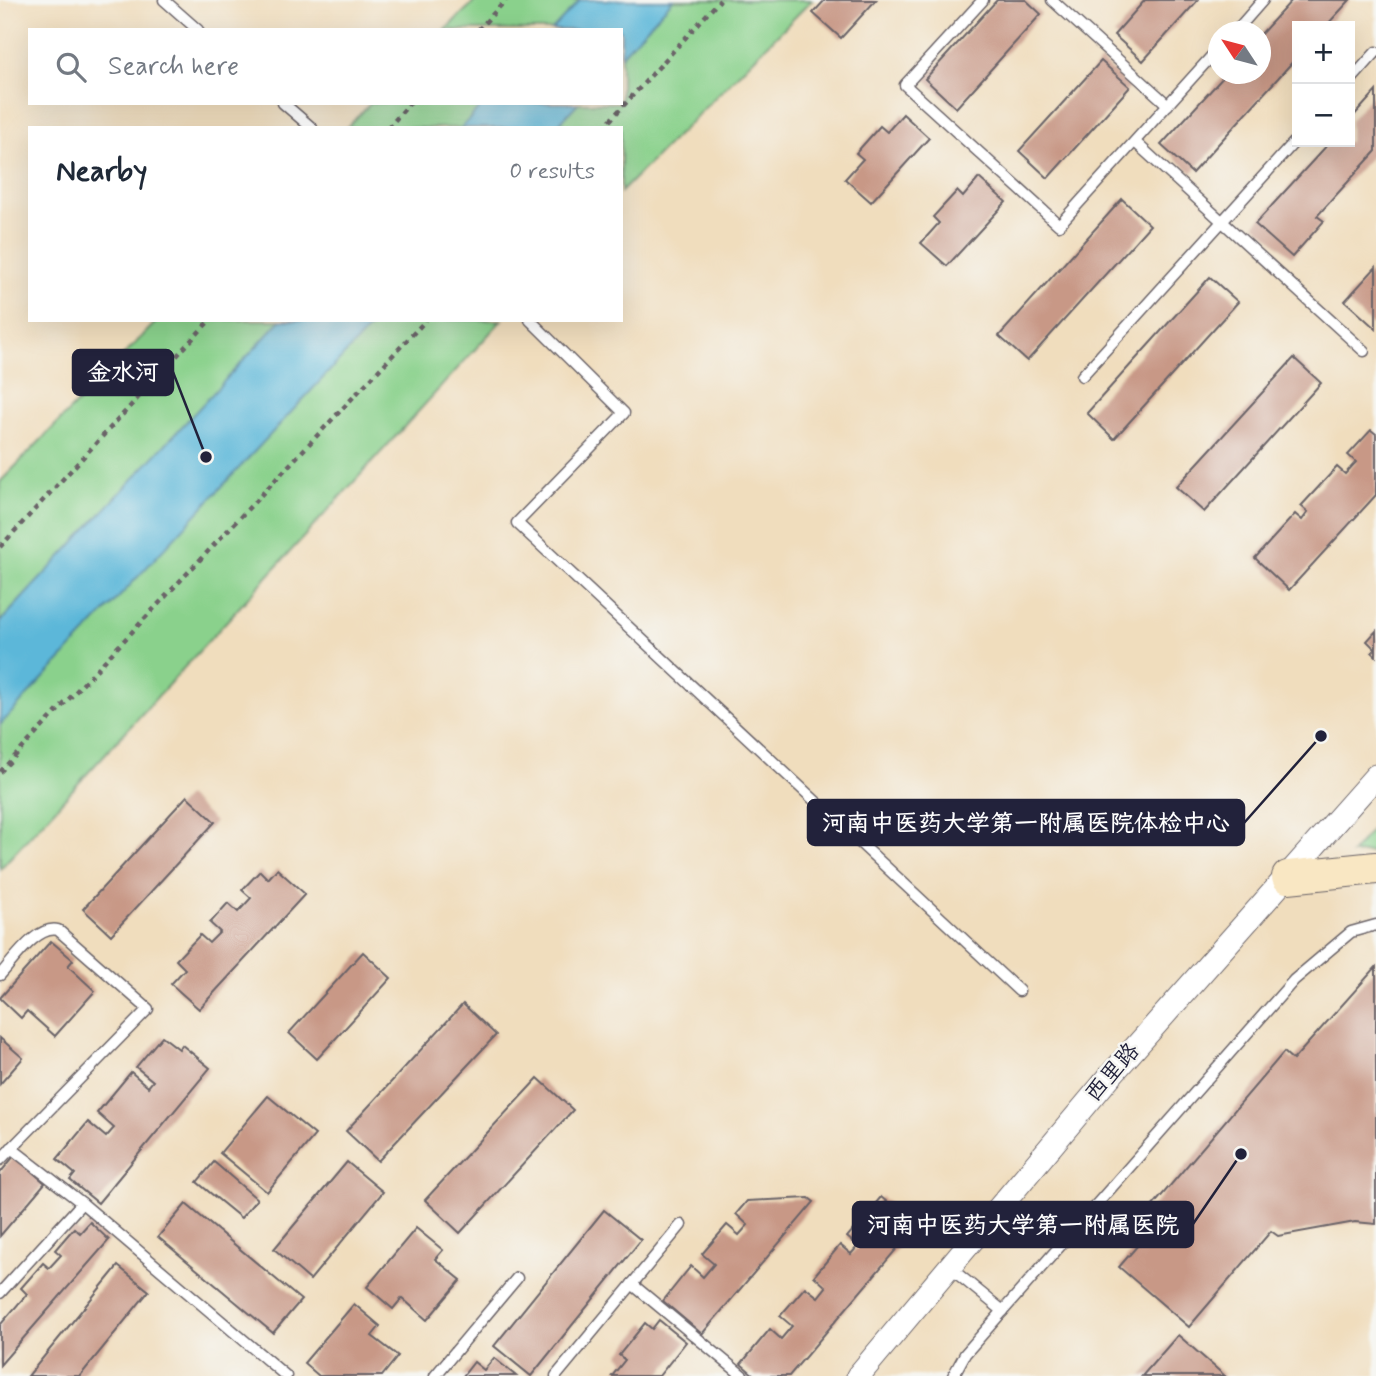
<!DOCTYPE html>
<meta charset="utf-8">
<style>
body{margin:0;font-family:Mynerve,"LXGW WenKai TC",sans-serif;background:#f6f6f7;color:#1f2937}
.controls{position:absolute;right:21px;top:21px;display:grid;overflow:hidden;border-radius:0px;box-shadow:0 7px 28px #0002}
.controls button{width:63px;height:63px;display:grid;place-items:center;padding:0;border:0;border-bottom:2px solid #e0e1e3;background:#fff;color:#1f2937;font:35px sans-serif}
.compass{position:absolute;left:1208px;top:21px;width:63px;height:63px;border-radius:50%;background:#fff;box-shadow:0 7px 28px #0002;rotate:306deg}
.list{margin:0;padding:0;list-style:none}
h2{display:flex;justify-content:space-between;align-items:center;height:91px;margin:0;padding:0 28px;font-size:30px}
h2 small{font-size:23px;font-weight:400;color:#747a83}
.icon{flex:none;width:38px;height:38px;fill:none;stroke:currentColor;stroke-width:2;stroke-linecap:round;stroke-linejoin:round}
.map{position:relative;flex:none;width:1376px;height:1376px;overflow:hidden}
.search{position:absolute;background:#fff;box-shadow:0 7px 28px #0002;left:28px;top:28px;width:595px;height:77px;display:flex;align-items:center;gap:18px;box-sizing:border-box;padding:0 24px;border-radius:0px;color:#747a83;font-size:26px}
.panel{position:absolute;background:#fff;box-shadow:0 7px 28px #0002;left:28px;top:126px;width:595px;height:196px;border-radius:0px}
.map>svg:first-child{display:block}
</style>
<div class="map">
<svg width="1376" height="1376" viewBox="0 0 1376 1376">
<rect width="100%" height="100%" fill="#f6f6f2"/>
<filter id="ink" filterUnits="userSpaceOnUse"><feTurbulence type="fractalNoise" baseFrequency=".0143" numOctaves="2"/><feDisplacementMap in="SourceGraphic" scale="14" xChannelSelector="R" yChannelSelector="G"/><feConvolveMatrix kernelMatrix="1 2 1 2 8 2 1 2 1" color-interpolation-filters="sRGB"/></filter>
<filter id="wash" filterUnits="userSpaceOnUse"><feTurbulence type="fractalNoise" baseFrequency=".00686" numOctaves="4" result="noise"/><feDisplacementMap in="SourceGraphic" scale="28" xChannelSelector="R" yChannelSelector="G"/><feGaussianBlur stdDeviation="1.57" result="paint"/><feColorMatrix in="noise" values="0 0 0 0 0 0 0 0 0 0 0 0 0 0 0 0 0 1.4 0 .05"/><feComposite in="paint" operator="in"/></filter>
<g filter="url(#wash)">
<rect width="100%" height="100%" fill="#f0ddbd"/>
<!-- green -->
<g fill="#8ad18c" stroke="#567a64" stroke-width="2">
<path d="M476 0H812L621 192V128H346L371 103H621V30H445Z"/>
<path d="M158 320H502L0 869V482Z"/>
<path d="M1376 824V852L1351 854Z"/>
</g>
<!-- water -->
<g fill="#5bb7d9" stroke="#3e6c8a" stroke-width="2">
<path d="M580 0H673L621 56V30H552Z"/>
<path d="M484 103H578L555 128H461Z"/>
<path d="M281 320H377L0 725V622Z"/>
</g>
<g id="blocks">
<!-- building -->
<g fill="#c89886">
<path d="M825 0H876L841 38 813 13Z"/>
<path d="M997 0H1026L1041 14 956 108 925 79Z"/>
<path d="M1145 0H1198L1143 61 1114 35Z"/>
<path d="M1292 0H1350L1326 26H1297V57L1192 173 1161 145 1226 74H1260V35Z"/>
<path d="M1101 61 1130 87 1048 178 1019 151Z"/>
<path d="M1376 91V151L1317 216 1324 221 1292 257 1255 224 1330 142H1350V120Z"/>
<path d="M903 114 929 138 871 202 845 179 863 159 856 153 880 126 887 132Z"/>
<path d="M979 178 1006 202 947 266 921 243 939 223 933 217 957 191 963 197Z"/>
<path d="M1122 199 1150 225 1027 361 999 336Z"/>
<path d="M1376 267V329L1345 301Z"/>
<path d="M1210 277 1238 302 1114 439 1087 413Z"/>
<path d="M1294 358 1321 383 1204 512 1176 487Z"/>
<path d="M1371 430 1376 434V495L1289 590 1255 558 1295 514 1302 520 1308 512 1301 506 1337 467 1345 474 1356 462 1348 455Z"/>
<path d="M1376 631V656L1372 652 1375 649 1367 641Z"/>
<path d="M187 796 215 822 111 935 83 909Z"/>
<path d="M277 869 305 894 199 1009 171 984 185 969 176 960 200 935 209 943 220 932 210 923 228 903 238 912 251 898 242 890 260 871 268 879Z"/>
<path d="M51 941 73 960 68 966 95 991 55 1036 27 1011 21 1018 0 998Z"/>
<path d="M363 952 391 978 317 1059 289 1033Z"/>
<path d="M1376 967V1224L1355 1222 1278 1236 1271 1231 1189 1327 1119 1267 1151 1230 1146 1220 1151 1208 1284 1052 1293 1060Z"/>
<path d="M463 1004 496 1035 378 1161 346 1131Z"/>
<path d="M162 1036 179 1049 182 1045 210 1068 98 1203 70 1180 75 1174 57 1159 88 1122 106 1137 114 1128 97 1113 131 1072 148 1087 153 1081 136 1067Z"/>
<path d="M0 1038 23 1058 0 1084Z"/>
<path d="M538 1078 573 1110 460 1233 425 1200Z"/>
<path d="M268 1096 315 1135 267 1192 220 1153Z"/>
<path d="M14 1156 45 1183 0 1236V1173Z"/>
<path d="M214 1162 257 1199 241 1218 197 1182Z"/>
<path d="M347 1162 383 1192 310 1280 274 1249Z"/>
<path d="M881 1197 916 1226 789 1376H755L741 1364 770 1329 781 1339 792 1326 780 1316 805 1287 818 1297 826 1287 814 1276 840 1245 851 1254 858 1246 847 1237Z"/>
<path d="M809 1198 814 1202 702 1334 663 1301 691 1266 703 1277 714 1264 702 1254 727 1225 739 1235 748 1225 736 1214 747 1201Z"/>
<path d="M186 1204 301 1300 273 1333 158 1237Z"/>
<path d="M604 1210 641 1240 531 1376 494 1346Z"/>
<path d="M90 1222 109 1240 0 1365V1325L27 1294 21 1288 43 1263 49 1268 61 1255 55 1250 74 1228 80 1233Z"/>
<path d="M416 1228 443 1250 435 1259 461 1280 427 1320 402 1298 393 1309 367 1287Z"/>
<path d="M118 1266 149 1291 80 1376H28Z"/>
<path d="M354 1304 380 1326 372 1336 398 1356 382 1376H319L304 1363Z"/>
<path d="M659 1320 686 1342 659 1376H612L625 1360 619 1355 645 1323 652 1329Z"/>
<path d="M1178 1335 1225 1376H1142Z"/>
<path d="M494 1358 516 1376H463L474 1362 484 1370Z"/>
</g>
</g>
</g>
<g filter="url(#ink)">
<use href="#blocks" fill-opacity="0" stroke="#6a6368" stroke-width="2"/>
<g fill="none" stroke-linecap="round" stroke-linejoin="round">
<!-- lane casing -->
<g stroke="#6a6368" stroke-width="13">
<g id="lane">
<path d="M164 0 198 30"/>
<path d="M983 0 905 85 1059 225 1218 49"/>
<path d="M1052 0 1168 105"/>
<path d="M1235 32 1263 0"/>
<path d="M1350 81 1376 52"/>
<path d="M283 103 312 128"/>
<path d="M1135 142 1364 351"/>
<path d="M530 320 624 413 517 523 1019 991"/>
<path d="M1082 376 1297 139"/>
<path d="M0 975C14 960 37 925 58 930L148 1009 0 1160"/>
<path d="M11 1148 82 1203 286 1376"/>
<path d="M949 1267 1003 1311"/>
<path d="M632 1284 743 1376"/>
<path d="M0 1293 82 1203"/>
<path d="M435 1376 517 1278"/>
<path d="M556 1376 681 1225"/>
<path d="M953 1376 965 1354 1294 980 1351 932 1376 925"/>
</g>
</g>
<!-- street casing -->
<g stroke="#6a6368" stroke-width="25">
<path id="street" d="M858 1376 1110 1076 1376 776"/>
</g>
<!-- secondary casing -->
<g stroke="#6a6368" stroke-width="34">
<path id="secondary" d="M1288 877 1376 868"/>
</g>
<!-- path -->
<g stroke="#6a6368" stroke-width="4.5" stroke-dasharray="5 5" stroke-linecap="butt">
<path d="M478 30 506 0"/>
<path d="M388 128 410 103"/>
<path d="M603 128 720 0"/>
<path d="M0 547 210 320"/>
<path d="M0 772 426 320"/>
</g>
<!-- lane -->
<use href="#lane" stroke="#fff" stroke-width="10"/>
<!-- street -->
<use href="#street" stroke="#fff" stroke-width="23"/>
<!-- secondary -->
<use href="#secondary" stroke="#f9e7c3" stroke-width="32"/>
</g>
</g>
<g text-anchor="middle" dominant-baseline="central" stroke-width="5" stroke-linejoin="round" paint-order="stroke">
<!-- street labels -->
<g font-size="23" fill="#22223b" stroke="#f6f6f2">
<text transform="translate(1113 1073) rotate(-49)">西里路</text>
</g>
</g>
<!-- callouts -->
<path fill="none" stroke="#22223b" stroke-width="2.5" d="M206 457L173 372M1321 736L1244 823M1241 1154L1193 1224"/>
<g fill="#22223b" stroke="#f6f6f2" stroke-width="2.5">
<circle cx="206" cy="457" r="7"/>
<circle cx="1321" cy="736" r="7"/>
<circle cx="1241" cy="1154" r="7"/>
</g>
<g fill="#22223b" stroke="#22223b" stroke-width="2.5">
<rect x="73" y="350" width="100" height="45" rx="7"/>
<rect x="808" y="800" width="436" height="45" rx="7"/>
<rect x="853" y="1202" width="340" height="45" rx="7"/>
</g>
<g font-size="24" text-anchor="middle" font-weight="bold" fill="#fff">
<text x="123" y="380">金水河</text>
<text x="1026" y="831">河南中医药大学第一附属医院体检中心</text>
<text x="1023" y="1233">河南中医药大学第一附属医院</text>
</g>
</svg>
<div class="controls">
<button>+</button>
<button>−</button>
</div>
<svg class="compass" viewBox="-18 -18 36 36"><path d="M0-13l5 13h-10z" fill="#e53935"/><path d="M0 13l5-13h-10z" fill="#747a83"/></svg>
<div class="search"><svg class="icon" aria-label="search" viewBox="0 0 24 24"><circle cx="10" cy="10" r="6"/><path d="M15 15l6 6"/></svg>Search here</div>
<section class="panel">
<h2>Nearby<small>0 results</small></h2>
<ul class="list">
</ul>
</section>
</div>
